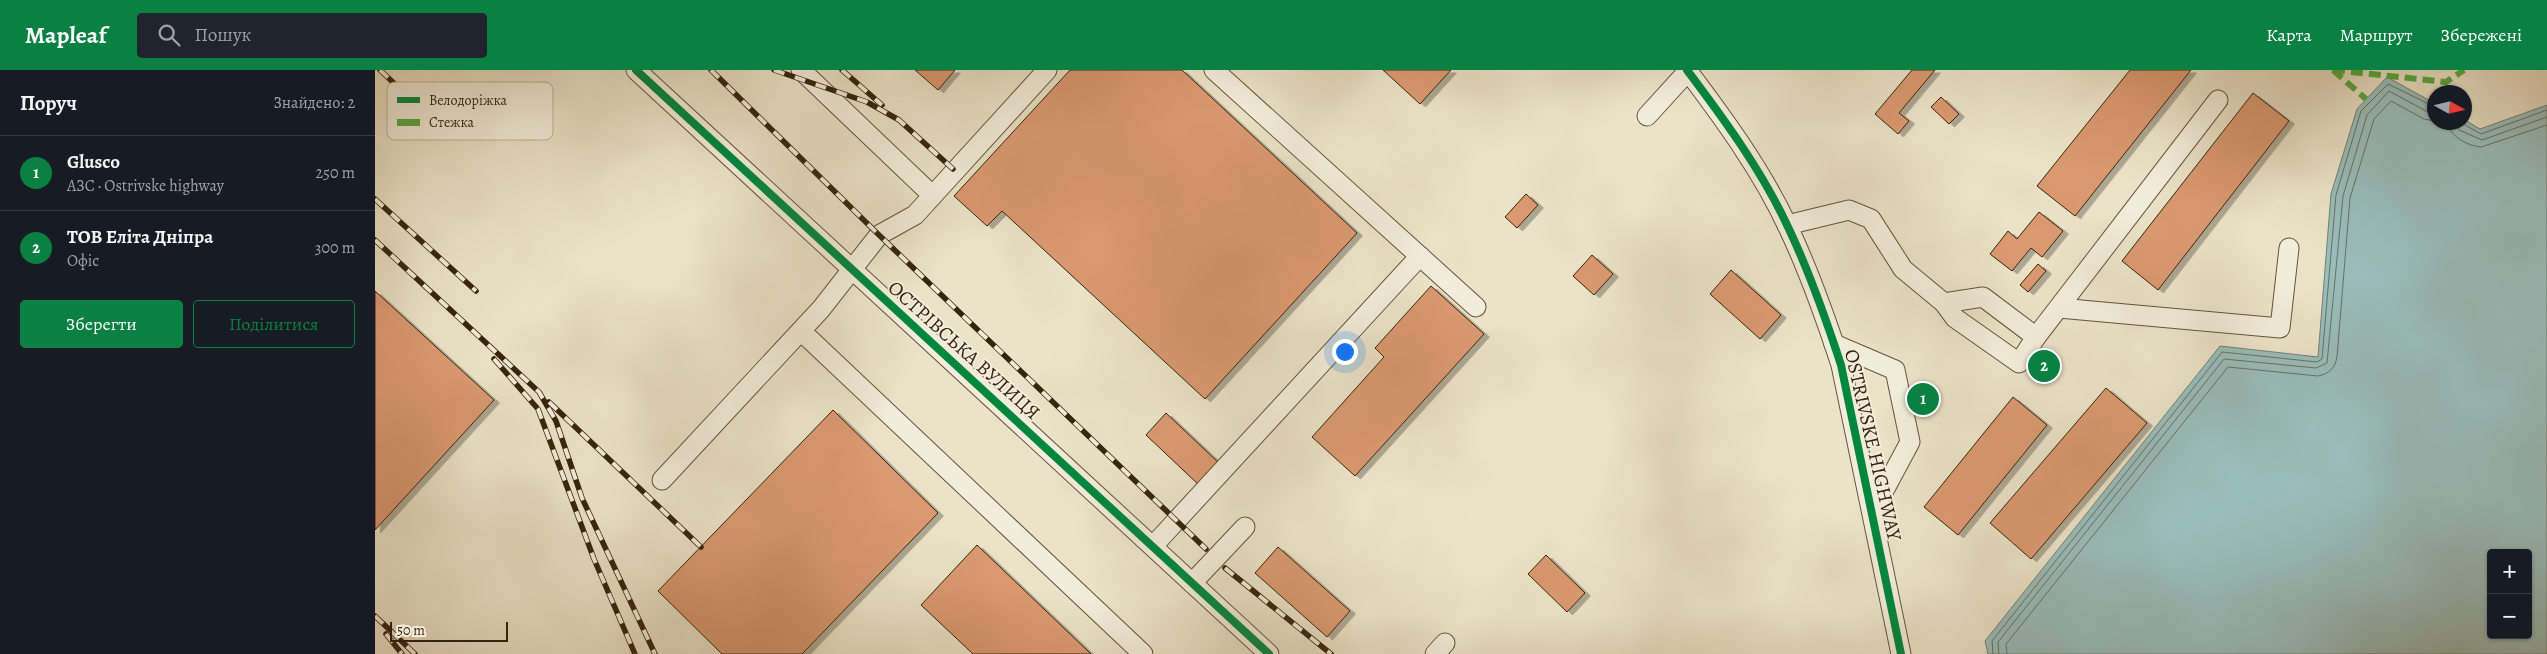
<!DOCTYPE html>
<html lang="uk">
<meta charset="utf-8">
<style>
body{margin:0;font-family:Alegreya,serif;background:#20242c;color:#f1f3f6}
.controls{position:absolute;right:15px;bottom:15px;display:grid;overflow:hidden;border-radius:5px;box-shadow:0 1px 4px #0004}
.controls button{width:45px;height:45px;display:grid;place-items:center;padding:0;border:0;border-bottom:1px solid #363941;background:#171b24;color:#f1f3f6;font:25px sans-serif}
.compass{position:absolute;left:2052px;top:15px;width:45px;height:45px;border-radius:50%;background:#171b24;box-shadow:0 1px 4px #0004;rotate:98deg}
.scale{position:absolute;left:15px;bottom:12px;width:118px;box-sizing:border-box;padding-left:5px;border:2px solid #37240c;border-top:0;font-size:14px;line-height:18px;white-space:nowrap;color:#37240c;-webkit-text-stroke:4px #f2eddb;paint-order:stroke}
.you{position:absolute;left:969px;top:281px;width:18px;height:18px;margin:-12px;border:4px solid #fff;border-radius:50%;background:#1a73e8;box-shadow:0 0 0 8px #1a73e833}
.badge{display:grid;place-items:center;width:32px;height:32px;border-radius:50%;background:#0b8043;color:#fff;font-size:16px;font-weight:700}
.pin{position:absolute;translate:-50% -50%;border:2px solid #fff;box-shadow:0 1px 5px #0006}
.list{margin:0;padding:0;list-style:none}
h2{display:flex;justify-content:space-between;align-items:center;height:65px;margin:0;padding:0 20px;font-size:21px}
h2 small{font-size:16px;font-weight:400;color:#9ea1a6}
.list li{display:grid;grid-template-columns:32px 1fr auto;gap:15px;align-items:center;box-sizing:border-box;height:75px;padding:0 20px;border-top:1px solid #363941}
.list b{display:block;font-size:19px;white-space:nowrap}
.list p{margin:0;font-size:16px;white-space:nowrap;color:#9ea1a6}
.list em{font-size:16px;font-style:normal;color:#9ea1a6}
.actions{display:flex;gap:10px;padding:15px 20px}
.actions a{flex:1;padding:11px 0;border:1px solid #0b8043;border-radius:5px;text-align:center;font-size:18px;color:#0b8043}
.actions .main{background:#0b8043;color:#fff}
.icon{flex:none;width:28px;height:28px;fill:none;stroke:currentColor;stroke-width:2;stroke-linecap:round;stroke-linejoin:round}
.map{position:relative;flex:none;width:2172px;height:584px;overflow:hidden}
header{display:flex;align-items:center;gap:30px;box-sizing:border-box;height:70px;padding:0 25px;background:#0b8043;color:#fff}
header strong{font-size:24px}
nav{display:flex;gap:28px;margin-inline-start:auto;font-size:18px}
.search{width:350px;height:45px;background:#20242c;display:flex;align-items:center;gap:12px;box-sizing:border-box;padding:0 18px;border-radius:5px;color:#9ea1a6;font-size:19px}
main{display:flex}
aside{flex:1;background:#171b24}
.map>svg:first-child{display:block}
</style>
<header>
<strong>Mapleaf</strong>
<div class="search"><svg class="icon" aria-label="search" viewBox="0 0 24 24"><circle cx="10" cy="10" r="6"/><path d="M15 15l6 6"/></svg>Пошук</div>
<nav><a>Карта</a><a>Маршрут</a><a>Збережені</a></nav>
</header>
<main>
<aside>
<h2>Поруч<small>Знайдено: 2</small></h2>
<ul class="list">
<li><span class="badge">1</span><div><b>Glusco</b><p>АЗС · Ostrivske highway</p></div><em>250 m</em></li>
<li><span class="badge">2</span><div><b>ТОВ Еліта Дніпра</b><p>Офіс</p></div><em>300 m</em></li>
</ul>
<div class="actions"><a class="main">Зберегти</a><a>Поділитися</a></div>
</aside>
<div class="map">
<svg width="2172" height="584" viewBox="0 0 2172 584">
<defs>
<filter id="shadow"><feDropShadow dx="5.5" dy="3" stdDeviation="0" flood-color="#0004"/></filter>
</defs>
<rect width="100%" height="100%" fill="#ebe3c8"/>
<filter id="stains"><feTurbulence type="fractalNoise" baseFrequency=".004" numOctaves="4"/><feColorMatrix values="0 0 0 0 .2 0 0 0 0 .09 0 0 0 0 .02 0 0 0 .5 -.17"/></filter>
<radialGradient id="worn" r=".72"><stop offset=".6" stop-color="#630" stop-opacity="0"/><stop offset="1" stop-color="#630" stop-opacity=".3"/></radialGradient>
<!-- water -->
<path fill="#99bdbb" stroke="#728075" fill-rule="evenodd" d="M2012 7 2059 33 2060 52H2090V50L2105 59 2172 35V584H1613L1610 571 1845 276 1943 287 1956 124 1982 39ZM2116 483H2153V565H2116Z"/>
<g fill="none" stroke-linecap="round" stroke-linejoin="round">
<!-- shore -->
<g stroke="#687064" stroke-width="1">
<path d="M2071 52C2075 66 2092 76 2106 77L2172 55"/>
<path d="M2079 52 2084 60 2107 70 2172 47"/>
<path d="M2085 52 2106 64 2172 40"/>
<path d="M1618 584 1617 571 1847 282 1942 292 1947 289 1961 125 1986 41 2013 14 2060 37"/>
<path d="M1624 584 1623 572 1849 289 1941 298 1952 293 1968 126 1992 45 2014 21 2053 42 2060 44"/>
<path d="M1632 584 1631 574 1853 297 1943 306C1954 304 1960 298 1962 287L1975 128 1999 49 2016 31 2049 49 2060 51"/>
</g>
</g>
<!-- building -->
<g fill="#da9971" stroke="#37240c" filter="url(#shadow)">
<path d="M540 0H580L563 20Z"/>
<path d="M695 0H807L982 163 830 329 627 141 612 156 579 126Z"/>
<path d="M1008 0H1076L1045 34Z"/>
<path d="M1537 0H1560L1524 43 1534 51 1523 64 1500 44Z"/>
<path d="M1755 0H1816L1700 146 1662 116Z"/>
<path d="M1878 23 1914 51 1783 220 1747 191Z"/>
<path d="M1566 27 1584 44 1574 54 1556 37Z"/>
<path d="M1151 124 1163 135 1142 158 1130 147Z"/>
<path d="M1664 142 1688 161 1667 187 1656 178 1637 201 1615 184 1633 161 1642 169Z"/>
<path d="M1217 185 1238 204 1219 225 1198 206Z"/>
<path d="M1663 194 1671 201 1653 222 1645 215Z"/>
<path d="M1356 200 1406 245 1385 269 1335 224Z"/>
<path d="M1056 216 1109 264 980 406 937 367 1009 287 1000 278Z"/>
<path d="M0 221 119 330 0 460Z"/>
<path d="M1731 318 1772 353 1656 489 1615 453Z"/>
<path d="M1638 327 1672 355 1583 465 1549 437Z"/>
<path d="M458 340 563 443 427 584H347L283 521Z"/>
<path d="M791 343 846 395 826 417 771 365Z"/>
<path d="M602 475 716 584H598L546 535Z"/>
<path d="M903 477 975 541 952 567 880 503Z"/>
<path d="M1171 485 1210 523 1192 542 1153 504Z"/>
</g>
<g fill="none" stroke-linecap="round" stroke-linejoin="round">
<!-- minor casing -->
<g stroke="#64543b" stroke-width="21">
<g id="minor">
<path d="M261 0 894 584"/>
<path d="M426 0 557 125"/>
<path d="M839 0 1101 237"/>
<path d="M1312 0C1349 49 1387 101 1413 157 1434 201 1451 249 1466 295L1526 584"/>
<path d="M1272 46 1313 1"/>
<path d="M1412 155 1474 140 1496 149 1528 199 1569 233 1580 248 1644 293 1661 267"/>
<path d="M1569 233 1608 227 1661 267 1843 30"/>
<path d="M1684 238 1905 258 1914 178"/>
<path d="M426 261 768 584"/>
<path d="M1459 274 1520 300 1535 372 1498 441"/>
<path d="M287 410 446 239 504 165 540 145 672 0"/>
<path d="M778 476 1045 186"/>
<path d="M817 513 870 457"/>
<path d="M1060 584 1070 573"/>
</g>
</g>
<!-- minor -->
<use href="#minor" stroke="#f2eddb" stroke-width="19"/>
<!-- rail casing -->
<g stroke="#37240c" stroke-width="5.5">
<g id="rail">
<path d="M5 0 24 18"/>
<path d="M336 0 504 165 831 479"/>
<path d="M399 0 492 32 524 50 578 99"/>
<path d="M467 0 507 35"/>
<path d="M0 129 101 221"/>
<path d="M0 170 164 322 181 351 207 428 280 584"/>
<path d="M119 289 163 339 219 489 260 584"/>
<path d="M174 332 326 477"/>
<path d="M850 498 956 584"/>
<path d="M0 546 40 584"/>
<path d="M11 564 27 584"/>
</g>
</g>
<!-- rail -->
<use href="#rail" stroke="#f2eddb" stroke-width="4" stroke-dasharray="11" stroke-linecap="butt"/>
<!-- quiet -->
<g stroke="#55aa41" stroke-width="6" stroke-dasharray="12 6" stroke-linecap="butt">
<path d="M1958 0 2071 12 2089 0"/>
<path d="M1958 0 1991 29"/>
</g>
<!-- cycleway casing -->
<g stroke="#f2eddb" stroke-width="11">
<g id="cycleway">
<path d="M261 0 894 584"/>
<path d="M1312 0C1349 49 1387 101 1413 157 1434 201 1451 249 1466 295L1526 584"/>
</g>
</g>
<!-- cycleway -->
<use href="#cycleway" stroke="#00873e" stroke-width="8"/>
</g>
<g text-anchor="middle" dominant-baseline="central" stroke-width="4" stroke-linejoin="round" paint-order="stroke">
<!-- street labels -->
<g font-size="20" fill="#37240c" stroke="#f2eddb">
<text transform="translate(589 280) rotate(42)">ОСТРІВСЬКА ВУЛИЦЯ</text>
<text transform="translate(1498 375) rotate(77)">OSTRIVSKE HIGHWAY</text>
</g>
</g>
<!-- legend -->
<rect x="12" y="12" width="166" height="58" rx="8" fill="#f2eddb" stroke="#bab19d" stroke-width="1"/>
<rect x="22" y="27" width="23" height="6" fill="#00873e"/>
<rect x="22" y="49" width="23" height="7" fill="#55aa41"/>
<g font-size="14" fill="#37240c">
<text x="54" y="35">Велодоріжка</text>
<text x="54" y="57">Стежка</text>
</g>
<rect width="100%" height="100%" filter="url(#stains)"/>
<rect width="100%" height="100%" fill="url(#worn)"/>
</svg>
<div class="controls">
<button>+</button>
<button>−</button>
</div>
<svg class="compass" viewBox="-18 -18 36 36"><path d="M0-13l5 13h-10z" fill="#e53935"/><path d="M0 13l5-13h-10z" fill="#9ea1a6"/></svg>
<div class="scale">50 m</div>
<div class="you"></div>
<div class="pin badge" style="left:1548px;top:329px">1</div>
<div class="pin badge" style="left:1669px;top:296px">2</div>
</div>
</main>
